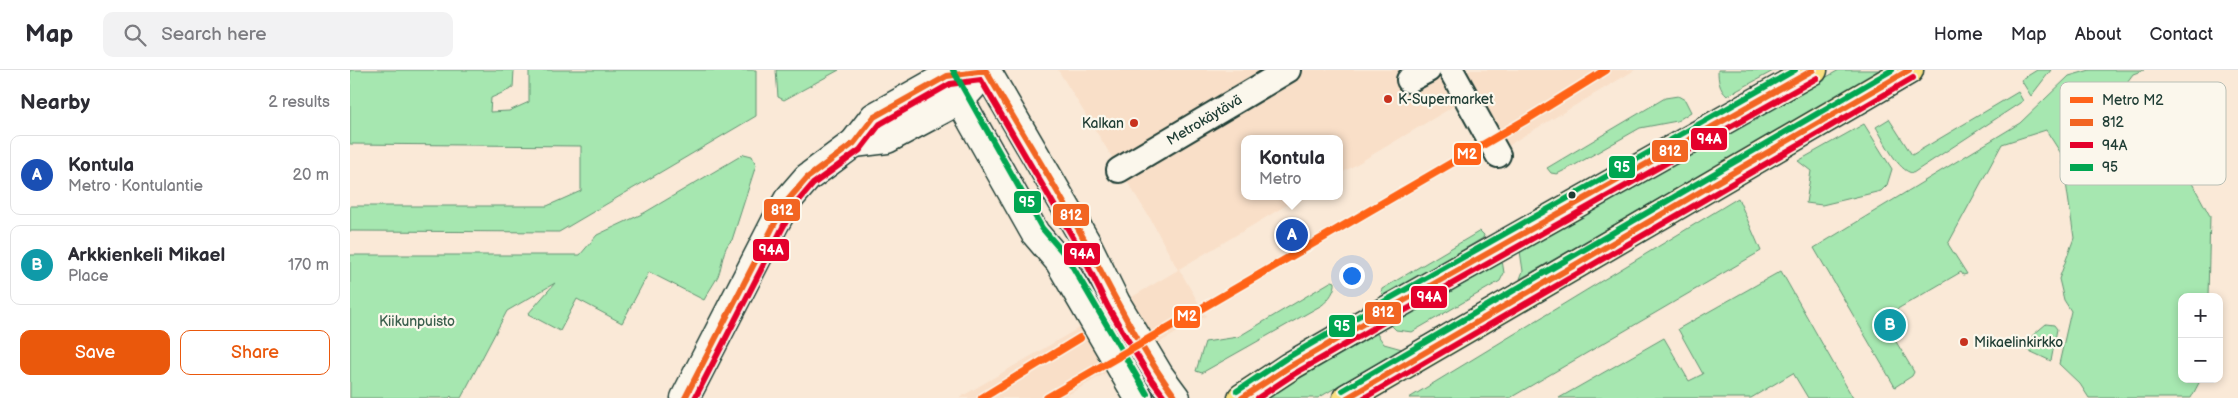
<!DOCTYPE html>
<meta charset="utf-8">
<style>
body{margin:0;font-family:"Balsamiq Sans",sans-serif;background:#f2f2f3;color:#2b2b33}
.controls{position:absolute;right:15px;bottom:15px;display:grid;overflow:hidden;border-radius:10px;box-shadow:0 2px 8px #0003}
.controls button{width:45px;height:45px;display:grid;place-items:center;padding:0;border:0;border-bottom:1px solid #e1e1e2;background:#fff;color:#2b2b33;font:25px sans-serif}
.you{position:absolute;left:1001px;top:205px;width:18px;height:18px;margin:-12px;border:4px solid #fff;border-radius:50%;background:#1a73e8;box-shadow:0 0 0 8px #1a73e833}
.badge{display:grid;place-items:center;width:32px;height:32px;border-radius:50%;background:#ea580c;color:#fff;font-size:16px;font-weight:700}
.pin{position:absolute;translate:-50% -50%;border:2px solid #fff;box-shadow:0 1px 5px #0006}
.popup{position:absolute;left:891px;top:65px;width:102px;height:65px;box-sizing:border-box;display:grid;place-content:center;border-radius:10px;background:#fff;filter:drop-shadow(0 1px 4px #0005);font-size:16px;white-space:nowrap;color:#7c7c81}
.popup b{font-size:19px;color:#2b2b33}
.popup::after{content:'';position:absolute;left:50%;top:100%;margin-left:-10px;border:10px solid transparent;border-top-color:#fff}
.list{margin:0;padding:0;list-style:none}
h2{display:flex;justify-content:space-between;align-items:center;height:65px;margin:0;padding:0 20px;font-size:21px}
h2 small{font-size:16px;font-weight:400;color:#7c7c81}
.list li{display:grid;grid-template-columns:32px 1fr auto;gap:15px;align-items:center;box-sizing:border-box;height:80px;margin:0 10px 10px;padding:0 10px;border:1px solid #e1e1e2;border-radius:10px}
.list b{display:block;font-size:19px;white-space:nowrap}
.list p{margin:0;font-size:16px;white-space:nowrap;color:#7c7c81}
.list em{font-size:16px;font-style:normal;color:#7c7c81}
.actions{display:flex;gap:10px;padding:15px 20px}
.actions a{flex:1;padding:11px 0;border:1px solid #ea580c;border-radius:10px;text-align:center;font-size:18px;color:#ea580c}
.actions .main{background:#ea580c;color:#fff}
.icon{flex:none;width:28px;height:28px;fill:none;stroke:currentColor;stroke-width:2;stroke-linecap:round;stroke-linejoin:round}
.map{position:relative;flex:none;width:1888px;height:328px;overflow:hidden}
header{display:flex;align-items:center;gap:30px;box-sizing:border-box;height:70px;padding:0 25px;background:#fff;border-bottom:1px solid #e1e1e2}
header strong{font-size:24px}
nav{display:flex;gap:28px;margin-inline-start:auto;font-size:18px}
.search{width:350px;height:45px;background:#f2f2f3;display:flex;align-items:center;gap:12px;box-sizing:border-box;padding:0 18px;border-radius:10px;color:#7c7c81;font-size:19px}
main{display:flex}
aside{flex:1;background:#fff}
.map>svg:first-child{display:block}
</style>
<header>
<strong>Map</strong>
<div class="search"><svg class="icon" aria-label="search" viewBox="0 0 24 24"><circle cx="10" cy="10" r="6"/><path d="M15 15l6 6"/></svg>Search here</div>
<nav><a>Home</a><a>Map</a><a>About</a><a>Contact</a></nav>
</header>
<main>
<aside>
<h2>Nearby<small>2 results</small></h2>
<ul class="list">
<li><span class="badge" style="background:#1a4fb4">A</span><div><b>Kontula</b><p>Metro · Kontulantie</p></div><em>20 m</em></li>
<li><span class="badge" style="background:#0f9aa8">B</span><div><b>Arkkienkeli Mikael</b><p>Place</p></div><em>170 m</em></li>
</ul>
<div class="actions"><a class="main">Save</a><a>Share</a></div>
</aside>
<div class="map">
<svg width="1888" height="328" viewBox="0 0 1888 328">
<rect width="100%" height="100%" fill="#fae9d7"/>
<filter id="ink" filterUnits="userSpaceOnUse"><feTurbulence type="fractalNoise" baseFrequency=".02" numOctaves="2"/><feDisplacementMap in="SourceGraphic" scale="10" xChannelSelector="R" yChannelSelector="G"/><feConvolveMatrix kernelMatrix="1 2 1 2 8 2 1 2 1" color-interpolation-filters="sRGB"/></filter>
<g filter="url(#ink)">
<!-- built -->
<path fill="#f9dfc8" d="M708 0H1285L1165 71 1148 85 1123 63 1106 35 990 104V69H894V126H952L829 199 856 246 712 328H609L828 200 801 150Z"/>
<!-- green -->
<g fill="#a6e7b0" stroke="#629272">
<path d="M0 0H164L163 18 141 28 140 42 159 41 179 32V0H406V46L209 162 0 161V136H197L231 121V76L0 74Z"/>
<path d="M426 0H489L434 30 428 27Z"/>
<path d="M1368 0H1425L1377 26C1369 19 1368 10 1368 0Z"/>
<path d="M1489 0H1532L1170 209 1173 201 1170 181Z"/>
<path d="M1687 0H1701L1681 26 1671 10Z"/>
<path d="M1740 0H1794L1783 4 1758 38 1797 52 1826 84 1860 146 1858 227H1832V309H1851L1841 328H1739L1730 314 1709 294 1721 241 1714 230 1709 209 1724 168 1712 85 1696 60 1652 74 1598 174 1617 204 1613 205 1611 202 1532 248 1564 302 1562 306 1545 317 1464 178 1670 53 1719 6Z"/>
<path d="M1668 22 1673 31 1563 103C1548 102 1534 70 1526 57L1539 49 1562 85Z"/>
<path d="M1328 26 1335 30 1341 42 1327 51 1290 58 1225 95 1207 104 1201 103 1197 98 1315 28Z"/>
<path d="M1514 54 1542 99 1537 115 1531 121 1472 135 1456 133 1461 101 1448 91Z"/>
<path d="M394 84 402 86 406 95 382 170C372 178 373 194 368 206 364 214 358 222 354 230L299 202 272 253 227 229 210 261 178 244 205 213 157 241 111 328H102L101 326 99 328H0V185H230L247 165 294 143Z"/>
<path d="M1388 128 1411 181 1160 328H1059Z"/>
<path d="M1130 161 1134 165 1133 168 1038 224 1034 225 1031 222 1032 219Z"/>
<path d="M1152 190 1154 203 1150 211 1062 262 1046 260 1040 254Z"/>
<path d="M1431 201 1503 328H1458L1443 303 1401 328H1209L1314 268 1339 311 1353 304 1328 259Z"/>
<path d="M982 211 985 212C986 219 979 230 972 235L855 301 852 303 846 301 855 272 888 267Z"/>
<path d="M1696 254 1704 255 1707 259 1701 291 1675 279 1683 265Z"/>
<path d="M1025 261 1034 274 1052 279 968 328H907Z"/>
</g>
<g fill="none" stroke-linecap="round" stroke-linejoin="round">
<!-- street casing -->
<g stroke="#1f3d34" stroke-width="28">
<g id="street">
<path d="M1101 0 1148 85"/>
<path d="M1059 10 1078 0"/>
<path id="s1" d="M769 100 938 0"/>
</g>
</g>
<!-- secondary casing -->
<g stroke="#1f3d34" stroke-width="31">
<g id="secondary">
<path d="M593 0 685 163 709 191 789 328"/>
<path d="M636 0 736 172 766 233 809 305 826 328"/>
<path d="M504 73 537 69 610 30 622 17"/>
<path d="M335 328 425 153 438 130 457 108 504 73 524 47 597 6 636 1"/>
</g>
</g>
<!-- primary casing -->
<g stroke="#1f3d34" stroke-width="31">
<g id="primary">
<path d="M892 328 939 297 1025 247 1463 0"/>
<path d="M997 328 1559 0"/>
</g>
</g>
<!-- street -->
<use href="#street" stroke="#fbf7ec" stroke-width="24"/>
<!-- secondary -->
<use href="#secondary" stroke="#fbf7ec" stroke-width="28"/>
<!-- primary -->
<use href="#primary" stroke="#fce080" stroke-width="28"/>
<!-- bus-1 casing -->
<g stroke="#fbf7ec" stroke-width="10">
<g id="bus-1">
<path d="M335 328 425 153 438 130 457 108 504 73 524 47 597 6 636 1C669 58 705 114 736 173 765 227 789 278 826 328"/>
<path d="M892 328 939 297 1025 247 1463 0"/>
<path d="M997 328 1559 0"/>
</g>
</g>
<!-- bus-2 casing -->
<g stroke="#fbf7ec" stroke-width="10">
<g id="bus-2">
<path d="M345 328 433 157 445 135 463 114 510 80 530 54 600 14 631 10 728 176 758 237 801 309 815 328"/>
<path d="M908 328 944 304 1029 255 1467 8"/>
<path d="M1014 328 1563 8"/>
</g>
</g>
<!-- bus-3 casing -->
<g stroke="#fbf7ec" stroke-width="10">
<g id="bus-3">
<path d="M603 0 692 158 717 187 797 324"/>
<path d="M993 320 1542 0"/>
<path d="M887 321 935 289 1021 239 1445 0"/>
</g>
</g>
<!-- bus-1 -->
<use href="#bus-1" stroke="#f26522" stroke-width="6"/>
<!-- bus-2 -->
<use href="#bus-2" stroke="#e4002b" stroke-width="6"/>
<!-- bus-3 -->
<use href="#bus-3" stroke="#00a651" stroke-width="6"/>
<!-- metro-1 casing -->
<g stroke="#fbf7ec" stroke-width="11">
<g id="metro-1">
<path d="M632 328 730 268"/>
<path d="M697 328 1174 51 1256 0"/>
</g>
</g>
<!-- metro-1 -->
<use href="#metro-1" stroke="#ff6319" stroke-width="8"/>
</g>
</g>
<!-- markers -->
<g fill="#c8321e" stroke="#fbf7ec" stroke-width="2">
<circle cx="1038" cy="29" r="5"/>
<circle cx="784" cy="53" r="5"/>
<circle cx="1614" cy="272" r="5"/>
</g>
<circle fill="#1f3d34" stroke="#fbf7ec" stroke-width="2" cx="1222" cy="125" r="4.5"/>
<g text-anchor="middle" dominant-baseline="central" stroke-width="4.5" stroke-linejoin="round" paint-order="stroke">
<!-- poi labels -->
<g font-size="14" fill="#1f3d34" stroke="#fbf7ec" text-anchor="start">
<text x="1048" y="29">K-Supermarket</text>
<text x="774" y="53" text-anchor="end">Kalkan</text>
<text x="1624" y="272">Mikaelinkirkko</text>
</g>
<!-- street labels -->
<g font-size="14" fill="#1f3d34" stroke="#fbf7ec">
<text stroke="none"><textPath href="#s1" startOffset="99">Metrokäytävä</textPath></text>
</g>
<!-- park labels -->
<g font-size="14" fill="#3a5f4d" stroke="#fbf7ec">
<text x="67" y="251">Kiikunpuisto</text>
</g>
</g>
<!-- legend -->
<rect x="1710" y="12" width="166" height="103" rx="8" fill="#fbf7ec" stroke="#b9bfb5" stroke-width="1"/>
<rect x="1720" y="27" width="23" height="6" fill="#ff6319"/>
<rect x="1720" y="49" width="23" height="7" fill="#f26522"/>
<rect x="1720" y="72" width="23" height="6" fill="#e4002b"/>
<rect x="1720" y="94" width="23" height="7" fill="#00a651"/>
<g font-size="14" fill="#1f3d34">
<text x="1752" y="35">Metro M2</text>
<text x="1752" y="57">812</text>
<text x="1752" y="80">94A</text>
<text x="1752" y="102">95</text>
</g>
<g stroke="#fbf7ec" stroke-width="2">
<rect x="1340" y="57" width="38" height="24" rx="5" fill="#e4002b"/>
<rect x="1301" y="69" width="38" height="24" rx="5" fill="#f26522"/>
<rect x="1103" y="72" width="29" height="24" rx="5" fill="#ff6319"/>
<rect x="1258" y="85" width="28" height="24" rx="5" fill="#00a651"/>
<rect x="663" y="120" width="29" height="24" rx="5" fill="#00a651"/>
<rect x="413" y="128" width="38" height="24" rx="5" fill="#f26522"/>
<rect x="702" y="133" width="38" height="24" rx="5" fill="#f26522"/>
<rect x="402" y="168" width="38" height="24" rx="5" fill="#e4002b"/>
<rect x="713" y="172" width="38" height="24" rx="5" fill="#e4002b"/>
<rect x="1060" y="215" width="38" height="24" rx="5" fill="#e4002b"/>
<rect x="1014" y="231" width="38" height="24" rx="5" fill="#f26522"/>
<rect x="823" y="235" width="28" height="24" rx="5" fill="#ff6319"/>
<rect x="978" y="244" width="28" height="24" rx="5" fill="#00a651"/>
</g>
<g font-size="14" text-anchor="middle" font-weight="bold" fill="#fff">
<text x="1359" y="74">94A</text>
<text x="1320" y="86">812</text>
<text x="1117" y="89">M2</text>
<text x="1272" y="102">95</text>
<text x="677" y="137">95</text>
<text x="432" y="145">812</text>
<text x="721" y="150">812</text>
<text x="421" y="185">94A</text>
<text x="732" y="189">94A</text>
<text x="1079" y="232">94A</text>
<text x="1033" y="247">812</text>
<text x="837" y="251">M2</text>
<text x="992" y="261">95</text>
</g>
</svg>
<div class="controls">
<button>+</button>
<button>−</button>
</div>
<div class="you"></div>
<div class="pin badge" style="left:942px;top:165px;background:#1a4fb4">A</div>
<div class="popup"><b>Kontula</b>Metro</div>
<div class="pin badge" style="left:1540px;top:255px;background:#0f9aa8">B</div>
</div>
</main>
